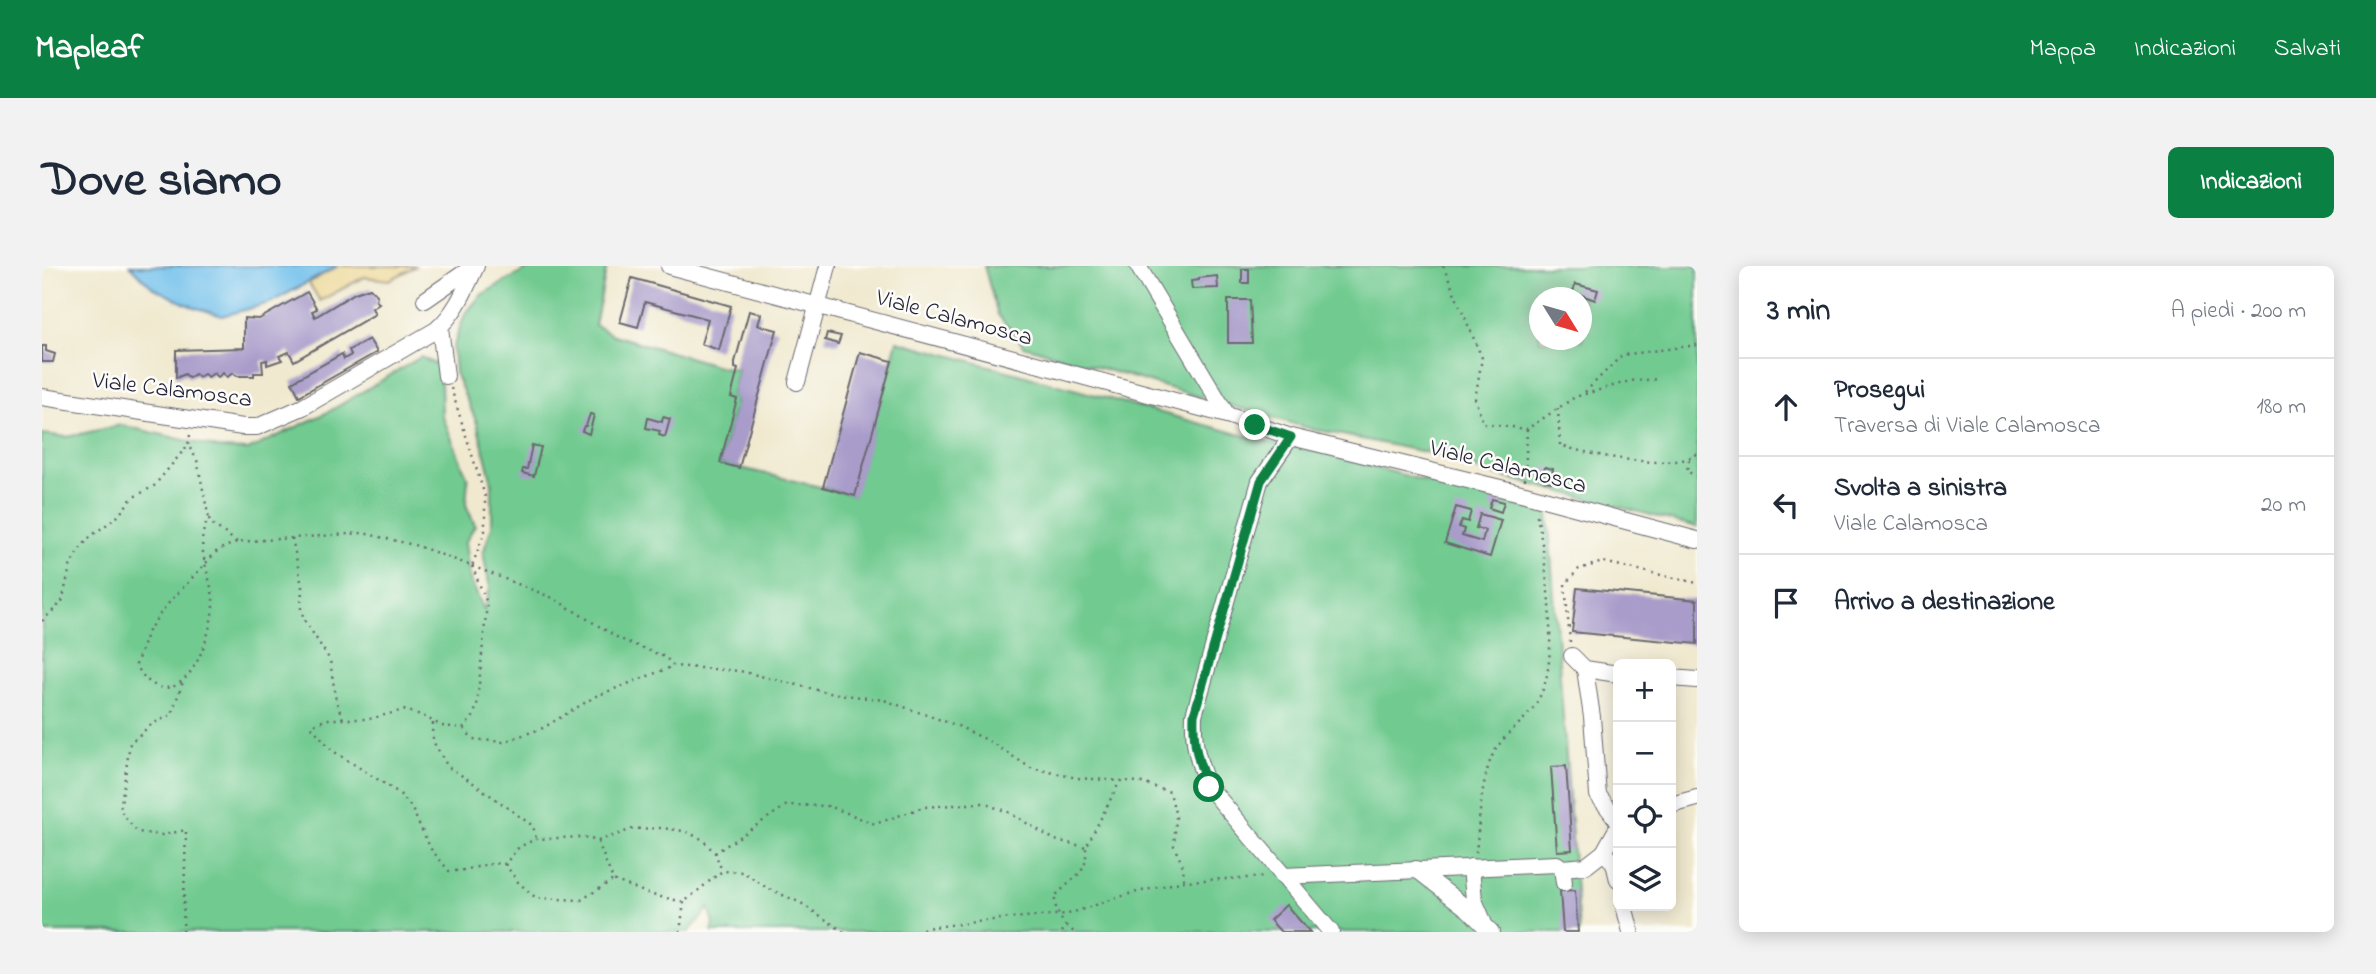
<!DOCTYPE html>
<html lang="it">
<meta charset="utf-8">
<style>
body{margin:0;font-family:"Indie Flower",sans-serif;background:#f2f2f3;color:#1f2937}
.controls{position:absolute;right:21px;bottom:21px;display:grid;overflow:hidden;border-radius:10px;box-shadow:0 4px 18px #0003}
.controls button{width:63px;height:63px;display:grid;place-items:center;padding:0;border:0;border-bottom:2px solid #e0e1e3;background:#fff;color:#1f2937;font:35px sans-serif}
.compass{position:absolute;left:1487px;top:21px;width:63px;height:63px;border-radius:50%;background:#fff;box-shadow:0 4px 18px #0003;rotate:127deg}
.stop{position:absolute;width:21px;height:21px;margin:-16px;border:5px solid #0b8043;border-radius:50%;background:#fff}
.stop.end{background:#0b8043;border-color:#fff;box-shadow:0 2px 7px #0008}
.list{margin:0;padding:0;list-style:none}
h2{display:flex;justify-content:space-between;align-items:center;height:91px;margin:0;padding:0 28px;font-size:30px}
h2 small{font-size:23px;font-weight:400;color:#747a83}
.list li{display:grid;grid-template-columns:46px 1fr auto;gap:21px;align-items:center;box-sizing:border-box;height:98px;padding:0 28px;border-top:2px solid #e0e1e3}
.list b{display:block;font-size:26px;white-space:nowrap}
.list p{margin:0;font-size:23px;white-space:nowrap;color:#747a83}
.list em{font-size:23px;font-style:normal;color:#747a83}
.icon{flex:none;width:38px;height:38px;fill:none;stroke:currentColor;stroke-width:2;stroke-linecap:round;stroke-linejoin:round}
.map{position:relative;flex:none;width:1655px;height:666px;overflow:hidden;border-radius:10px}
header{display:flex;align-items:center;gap:42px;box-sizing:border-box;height:98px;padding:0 35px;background:#0b8043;color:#fff}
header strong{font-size:33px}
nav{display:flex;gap:38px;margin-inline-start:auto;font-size:24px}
.intro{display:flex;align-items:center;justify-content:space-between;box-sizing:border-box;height:168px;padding:0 42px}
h1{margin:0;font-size:49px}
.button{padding:18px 32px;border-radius:10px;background:#0b8043;color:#fff;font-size:24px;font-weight:700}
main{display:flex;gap:42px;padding:0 42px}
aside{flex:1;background:#fff;border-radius:10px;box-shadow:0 4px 18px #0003}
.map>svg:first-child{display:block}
</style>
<header>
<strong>Mapleaf</strong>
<nav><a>Mappa</a><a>Indicazioni</a><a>Salvati</a></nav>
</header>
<div class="intro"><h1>Dove siamo</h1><a class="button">Indicazioni</a></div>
<main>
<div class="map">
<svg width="1655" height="666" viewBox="0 0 1655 666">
<rect width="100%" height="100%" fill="#fdfcf7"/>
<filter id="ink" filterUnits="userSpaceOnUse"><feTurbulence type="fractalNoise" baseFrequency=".0143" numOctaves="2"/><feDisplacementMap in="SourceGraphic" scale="14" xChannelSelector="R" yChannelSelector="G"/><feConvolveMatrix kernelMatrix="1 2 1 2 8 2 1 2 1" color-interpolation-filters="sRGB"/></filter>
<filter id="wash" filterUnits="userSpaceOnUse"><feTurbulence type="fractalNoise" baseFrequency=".00686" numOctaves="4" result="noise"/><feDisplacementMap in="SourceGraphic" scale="28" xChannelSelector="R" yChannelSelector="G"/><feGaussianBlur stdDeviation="1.57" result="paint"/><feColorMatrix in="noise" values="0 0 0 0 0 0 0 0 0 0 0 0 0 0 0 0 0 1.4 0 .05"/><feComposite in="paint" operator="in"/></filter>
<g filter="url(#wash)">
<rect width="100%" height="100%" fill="#f0e9cf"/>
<!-- green -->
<g fill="#71ca90" stroke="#4a7666" stroke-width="2" fill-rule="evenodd">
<path d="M491 0H565L553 59 571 69 680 101 696 103 689 131 695 133 678 197 812 229 855 75 1230 177 1254 180 1506 248 1537 666H670L672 658 667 642 647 666H0V168L25 171 79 159 180 183 206 184 286 146 379 91 395 99 399 118 400 149 426 213 424 239 433 259 423 277 428 313 442 344 448 322 441 287 450 260V217L435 157 413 107 411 82 423 48 439 29Z"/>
<path d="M942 0H1655V261L1439 205 1397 189 1266 162 982 80 956 49ZM1498 32H1540V74H1498Z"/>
</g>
<!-- sand -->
<path fill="#eeda9e" stroke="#887e6c" stroke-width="2" d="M296 0H374L348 14 322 11 278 35 267 17Z"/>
<!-- water -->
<path fill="#70bfeb" stroke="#497093" stroke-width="2" d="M88 0H296L228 37 180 50 146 39 111 22Z"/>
<g id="blocks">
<!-- building -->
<g fill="#a99cca">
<rect x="1200" y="3" width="7" height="14"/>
<path d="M1175 10 1176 22 1150 23 1149 15 1157 14V12Z"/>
<path d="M590 12 689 40 677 84 659 78 666 53 603 36 596 61 578 56Z"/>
<path d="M1533 18 1556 24 1553 34 1531 26Z"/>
<path d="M328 22 335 29 334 35 337 37 330 42 333 48 252 95 247 86 237 90 240 94 225 99V94L220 95 221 107H212V110H195L191 107 185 111 181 107 176 111 172 107 166 111 162 108 157 111 153 108 147 112 143 108 134 112V84L202 82V52L217 53 265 26 275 43 270 45 273 51 313 27Z"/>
<path d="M1186 34H1208L1210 77H1186Z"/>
<path d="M707 45 719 48 716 59 735 64 697 202 678 197 695 133 689 131 696 103 693 102V96Z"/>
<path d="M785 67 799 70 796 78 783 74Z"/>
<path d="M327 73 335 86 257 130 250 116 300 88 302 93 309 89 307 84Z"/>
<path d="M0 80H4V85L13 88 11 96H0Z"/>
<path d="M818 86 850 95 813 230 781 221Z"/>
<path d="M548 148 552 149 547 168 540 165 542 160H544Z"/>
<path d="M621 151 628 153 623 171 617 169 618 165 604 162 606 152 620 156Z"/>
<path d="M490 179 499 181 492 210 480 207 481 203H485Z"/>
<path d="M1503 201 1511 203 1509 216 1500 214Z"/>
<path d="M1450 233 1462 236 1459 246 1447 242Z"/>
<path d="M1414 241 1429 245 1426 256 1420 254 1417 261 1422 263 1420 270 1440 276 1443 264 1434 262 1438 248 1459 254 1448 291 1403 277Z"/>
<path d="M1535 322 1655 334V378L1530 366Z"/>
<path d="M1524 500 1530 584 1515 585 1509 501Z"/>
<path d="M1533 624 1536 666H1521L1518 625Z"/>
<path d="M1244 639 1268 666H1239L1228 654Z"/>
</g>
</g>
</g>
<g filter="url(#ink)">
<use href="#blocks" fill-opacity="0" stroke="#6a686f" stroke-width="2"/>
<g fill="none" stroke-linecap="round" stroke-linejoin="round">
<!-- minor casing -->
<g stroke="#6a686f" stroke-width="18">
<g id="minor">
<path d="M627 0 1185 149 1249 171 1483 228 1655 274"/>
<path d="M1096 0 1185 149"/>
<path d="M383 34 432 0"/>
<path d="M398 61 404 110"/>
<path d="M755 116 786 0"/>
<path d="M0 131 201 161H215L261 141 394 64C414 47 423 24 434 0"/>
<path d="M1249 171 1218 215 1152 449C1151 476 1155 496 1167 521L1289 666"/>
<path d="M1530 390 1543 403 1576 408"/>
<path d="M1543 403 1550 451 1556 529 1576 555"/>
<path d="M1629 412 1655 414"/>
<path d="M1629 539 1655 532"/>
<path d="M1562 586 1572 597 1576 614"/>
<path d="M1429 601 1432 634 1441 655"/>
<path d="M1520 602 1544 600 1562 586 1576 561"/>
<path d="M1374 603 1427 644 1449 666"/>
<path d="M1241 610 1515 598 1520 602 1522 617"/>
<path d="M1582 640 1589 666"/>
</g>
</g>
<!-- path -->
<g stroke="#6a686f" stroke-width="2.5" stroke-dasharray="2 5" stroke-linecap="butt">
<path d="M1401 0 1440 92 1433 133 1441 157 1485 163"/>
<path d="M1543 126 1580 89 1655 79"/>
<path d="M1516 142 1518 179C1546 189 1631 206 1655 188"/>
<path d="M148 169 146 179 155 194 167 253"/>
<path d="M1647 194 1645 205 1655 211"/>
<path d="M1483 214 1485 163 1533 131 1588 115 1617 113"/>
<path d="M250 272 260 320 259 344 263 355 288 394 294 435 301 453"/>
<path d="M195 276 170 258 167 253C151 275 168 308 171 332 173 357 152 430 118 421 106 418 100 409 94 399L106 365 123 341 176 284 195 276 321 267 376 280 430 300 443 265V230L409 122"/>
<path d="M430 300 445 337 435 439 431 451 421 462 400 460 379 449 362 444 327 453H285L269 460 291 485 357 527 369 541 389 583 407 605C428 606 443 595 463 598L477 581 494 573 540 571 556 575 591 563 620 562 642 565 660 573 673 587 680 605"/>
<path d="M430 300 511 332 578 373 623 391 632 400 698 405 788 427 842 434 916 460 945 474 989 502 1035 512 1097 516 1128 526 1134 551 1132 580 1141 600 1142 615"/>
<path d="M0 355 20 336 28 301 36 285 49 270 76 250 90 232 112 220 146 179"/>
<path d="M1528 376 1523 318 1537 303 1561 296 1655 317"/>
<path d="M391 457 390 467 392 477 406 501 430 516 491 560 494 573"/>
<path d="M422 463 431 473 461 476 501 462 554 430 632 400"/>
<path d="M556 576 571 614 610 629 642 636 680 605 701 606 725 622 759 637 802 666"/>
<path d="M673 587 745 539 787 540 833 558 882 541 941 537 966 546 1013 574 1044 581"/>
<path d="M1434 587C1437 560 1439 505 1454 483 1470 458 1491 454 1502 420 1516 380 1503 287 1494 245"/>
<path d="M463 598 476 616 494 632 539 634 571 614"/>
<path d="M1024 660 1032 666"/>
<path d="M141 666 144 564 120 569 95 566 78 544 88 477 110 458 129 449 141 416"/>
<path d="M638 666 642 636"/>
<path d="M874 666 883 662 968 652 1026 648 1087 628 1142 615 1224 611"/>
<path d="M1020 666 1024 660C1017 650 1012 642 1013 630L1039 606 1044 595V581L1078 515"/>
</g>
<!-- minor -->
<use href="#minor" stroke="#fff" stroke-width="16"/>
</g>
</g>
<g fill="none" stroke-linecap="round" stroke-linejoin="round" filter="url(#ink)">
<!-- route -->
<path stroke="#0b8043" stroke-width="9" d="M1167 521C1155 496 1151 476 1152 449L1219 215 1249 171 1213 159"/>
</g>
<g text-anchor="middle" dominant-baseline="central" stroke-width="5" stroke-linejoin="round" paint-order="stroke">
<!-- street labels -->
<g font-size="24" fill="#22223b" stroke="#fdfcf7">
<text transform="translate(912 53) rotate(15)">Viale Calamosca</text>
<text transform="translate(130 125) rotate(7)">Viale Calamosca</text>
<text transform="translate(1466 202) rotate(14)">Viale Calamosca</text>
</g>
</g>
</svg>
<div class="controls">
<button>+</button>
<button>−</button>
<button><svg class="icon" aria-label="locate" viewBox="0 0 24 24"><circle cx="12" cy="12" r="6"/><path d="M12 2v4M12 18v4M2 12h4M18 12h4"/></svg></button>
<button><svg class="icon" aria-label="layers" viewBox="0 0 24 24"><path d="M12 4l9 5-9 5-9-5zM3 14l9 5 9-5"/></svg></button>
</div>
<svg class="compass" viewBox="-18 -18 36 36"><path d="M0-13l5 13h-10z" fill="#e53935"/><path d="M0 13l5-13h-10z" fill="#747a83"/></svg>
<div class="stop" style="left:1167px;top:521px"></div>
<div class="stop end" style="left:1213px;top:159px"></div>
</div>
<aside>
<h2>3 min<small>A piedi · 200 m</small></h2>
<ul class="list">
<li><svg class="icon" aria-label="ahead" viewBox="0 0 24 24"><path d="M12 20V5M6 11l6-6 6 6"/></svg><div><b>Prosegui</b><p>Traversa di Viale Calamosca</p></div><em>180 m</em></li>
<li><svg class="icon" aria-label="left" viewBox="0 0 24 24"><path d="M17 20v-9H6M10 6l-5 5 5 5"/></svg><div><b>Svolta a sinistra</b><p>Viale Calamosca</p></div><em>20 m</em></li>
<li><svg class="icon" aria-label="arrive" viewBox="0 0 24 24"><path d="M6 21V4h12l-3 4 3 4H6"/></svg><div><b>Arrivo a destinazione</b></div></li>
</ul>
</aside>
</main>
